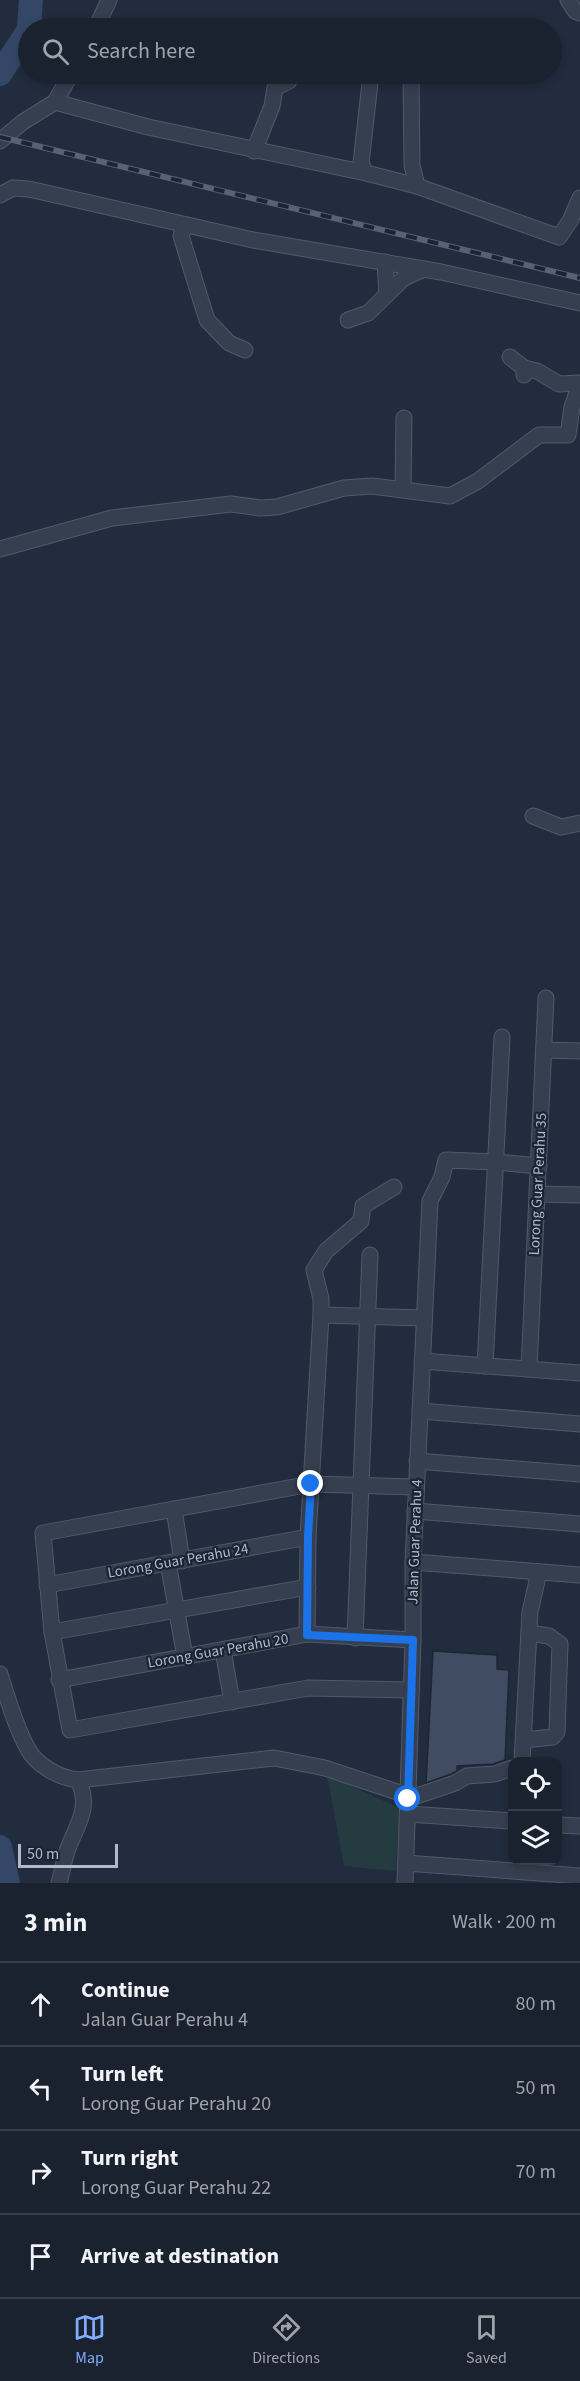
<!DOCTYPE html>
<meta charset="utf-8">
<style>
body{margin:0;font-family:"Source Sans 3",sans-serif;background:#232937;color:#f1f3f6}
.controls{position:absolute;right:18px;bottom:18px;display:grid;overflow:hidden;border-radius:12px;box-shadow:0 3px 9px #0003}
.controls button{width:54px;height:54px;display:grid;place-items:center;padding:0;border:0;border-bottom:2px solid #383e4b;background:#1a212f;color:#f1f3f6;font:30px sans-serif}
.scale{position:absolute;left:18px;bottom:15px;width:100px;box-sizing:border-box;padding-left:6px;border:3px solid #b1baca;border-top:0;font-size:16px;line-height:21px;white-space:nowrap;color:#b1baca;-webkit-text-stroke:4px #1b2433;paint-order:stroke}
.stop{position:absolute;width:18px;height:18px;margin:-14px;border:4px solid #1a73e8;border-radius:50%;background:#fff}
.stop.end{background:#1a73e8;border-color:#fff;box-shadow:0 2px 6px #0008}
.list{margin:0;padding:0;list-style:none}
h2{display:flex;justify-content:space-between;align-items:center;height:78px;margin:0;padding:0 24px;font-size:26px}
h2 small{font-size:20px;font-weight:400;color:#9fa3aa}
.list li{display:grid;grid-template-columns:39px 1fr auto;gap:18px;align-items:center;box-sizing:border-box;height:84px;padding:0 24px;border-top:2px solid #383e4b}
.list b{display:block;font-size:22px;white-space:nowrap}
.list p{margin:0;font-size:20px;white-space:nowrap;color:#9fa3aa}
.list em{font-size:20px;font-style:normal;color:#9fa3aa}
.icon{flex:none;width:33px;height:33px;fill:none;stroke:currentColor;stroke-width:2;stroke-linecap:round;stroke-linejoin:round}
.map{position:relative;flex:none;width:580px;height:1883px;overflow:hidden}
.search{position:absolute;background:#1a212f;box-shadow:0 3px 9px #0003;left:18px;right:18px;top:18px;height:66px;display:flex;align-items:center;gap:15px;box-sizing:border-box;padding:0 21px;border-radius:33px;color:#9fa3aa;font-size:22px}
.sheet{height:414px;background:#1a212f}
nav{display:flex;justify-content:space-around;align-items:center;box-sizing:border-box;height:84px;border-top:2px solid #383e4b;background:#1a212f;font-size:16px;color:#9fa3aa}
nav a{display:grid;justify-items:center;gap:3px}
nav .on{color:#81abff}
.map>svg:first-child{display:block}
</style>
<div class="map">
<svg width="580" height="1883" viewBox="0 0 580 1883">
<rect width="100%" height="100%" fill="#222c3f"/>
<!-- green -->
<path fill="#243b40" d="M327 1775 399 1808 396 1871 344 1866Z"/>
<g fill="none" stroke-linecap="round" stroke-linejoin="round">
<!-- river -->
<g stroke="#344767" stroke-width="24">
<path d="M29 28 31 0"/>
<path d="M0 74 28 31"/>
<path d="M0 1847 8 1883"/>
</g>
</g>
<!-- building -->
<path fill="#404c61" stroke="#1d2635" stroke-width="1.5" d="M433 1651 497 1655V1669L509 1670 505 1760 493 1764 457 1766V1771L451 1774 426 1783Z"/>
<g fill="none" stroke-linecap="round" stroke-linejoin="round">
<!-- minor casing -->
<g stroke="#515a69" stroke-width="17">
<g id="minor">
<path d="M568 0 575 11 580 13"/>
<path d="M96 28 109 0"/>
<path d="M411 78 412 165 417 186"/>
<path d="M55 102 148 127 366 173 417 186 559 237 570 221 580 198"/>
<path d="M0 141 23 122 55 102 71 74"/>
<path d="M254 151 272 106 275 88 289 81"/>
<path d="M366 173 361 163 371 74"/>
<path d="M0 195 13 188 29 189 253 240 441 272 580 303"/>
<path d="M185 225 181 236 207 320 229 343 245 350"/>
<path d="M385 262 387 294"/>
<path d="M348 320 368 313 404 278 424 269"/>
<path d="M510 357 524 368"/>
<path d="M524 375V368L537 371 559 384 580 383"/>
<path d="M403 489 404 418"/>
<path d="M0 549 112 518 231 504 260 508 277 507 344 488 372 486 450 496 478 481 539 435H568L572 407 580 384"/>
<path d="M533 816 561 827 580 823"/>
<path d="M544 1050 580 1051"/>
<path d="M537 1194 580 1195"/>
<path d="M321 1315 424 1318"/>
<path d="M422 1361 580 1373"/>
<path d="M485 1366 502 1037"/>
<path d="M529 1369 546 998"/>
<path d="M420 1411 580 1424"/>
<path d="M417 1461 580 1474"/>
<path d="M174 1509 182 1561"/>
<path d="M415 1511 580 1524"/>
<path d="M413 1562 580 1575"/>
<path d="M168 1563 185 1657"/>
<path d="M47 1585 308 1537"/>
<path d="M52 1632 308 1587"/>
<path d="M307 1634 308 1537 321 1315V1299L314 1270 326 1251 361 1221 363 1206 394 1187"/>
<path d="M355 1638 370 1255"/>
<path d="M223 1650 232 1702"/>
<path d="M0 1674C7 1697 16 1728 28 1749 37 1766 60 1778 78 1780 92 1808 76 1826 67 1851 64 1861 62 1872 59 1883"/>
<path d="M59 1680 307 1634 413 1640"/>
<path d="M411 1690 308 1688 70 1730 52 1632 43 1533 311 1484 416 1487"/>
<path d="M524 1740 553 1737 557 1732 560 1644 549 1636 529 1633"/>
<path d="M522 1762 530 1612 539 1572"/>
<path d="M78 1780 274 1758 325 1768 409 1796"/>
<path d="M408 1799 455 1783 467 1776 495 1774 512 1768"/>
<path d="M408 1814 512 1821"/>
<path d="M558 1825 580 1826"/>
<path d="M406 1863 580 1876"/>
<path d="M405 1883 413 1640V1562L430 1201 442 1177 446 1160 496 1162 539 1166"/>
</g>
</g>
<!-- minor -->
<use href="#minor" stroke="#363f4f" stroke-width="15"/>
<!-- rail casing -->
<g stroke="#576276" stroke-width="6">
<path id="rail" d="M0 137 580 278"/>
</g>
<!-- rail -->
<use href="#rail" stroke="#1b2433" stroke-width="4" stroke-dasharray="11" stroke-linecap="butt"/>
</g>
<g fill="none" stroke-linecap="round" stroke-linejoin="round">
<!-- route -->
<path stroke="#1a73e8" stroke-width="8" d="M311 1484 308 1537 307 1635 413 1640 408 1799"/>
</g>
<g text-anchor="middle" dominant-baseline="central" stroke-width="4.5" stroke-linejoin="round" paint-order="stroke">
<!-- street labels -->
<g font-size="15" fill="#b1baca" stroke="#1b2433">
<text transform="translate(538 1184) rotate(-87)">Lorong Guar Perahu 35</text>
<text transform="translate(415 1542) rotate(-88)">Jalan Guar Perahu 4</text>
<text transform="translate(178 1561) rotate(-10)">Lorong Guar Perahu 24</text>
<text transform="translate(218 1651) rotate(-10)">Lorong Guar Perahu 20</text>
</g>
</g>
</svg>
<div class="controls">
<button><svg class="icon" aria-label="locate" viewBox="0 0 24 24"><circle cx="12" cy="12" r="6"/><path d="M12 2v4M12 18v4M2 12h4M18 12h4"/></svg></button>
<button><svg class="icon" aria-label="layers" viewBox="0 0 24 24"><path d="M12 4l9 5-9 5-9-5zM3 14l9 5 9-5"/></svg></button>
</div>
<div class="scale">50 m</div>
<div class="stop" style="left:408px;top:1799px"></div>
<div class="stop end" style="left:311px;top:1484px"></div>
<div class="search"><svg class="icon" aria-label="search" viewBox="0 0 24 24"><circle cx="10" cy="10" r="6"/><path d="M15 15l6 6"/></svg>Search here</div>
</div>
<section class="sheet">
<h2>3 min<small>Walk · 200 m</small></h2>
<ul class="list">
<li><svg class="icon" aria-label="ahead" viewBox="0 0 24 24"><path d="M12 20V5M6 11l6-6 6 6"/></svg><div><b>Continue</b><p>Jalan Guar Perahu 4</p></div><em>80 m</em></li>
<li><svg class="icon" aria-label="left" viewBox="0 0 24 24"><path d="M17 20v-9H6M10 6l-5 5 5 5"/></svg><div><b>Turn left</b><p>Lorong Guar Perahu 20</p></div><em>50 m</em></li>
<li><svg class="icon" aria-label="right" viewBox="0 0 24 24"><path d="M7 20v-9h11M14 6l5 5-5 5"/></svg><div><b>Turn right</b><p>Lorong Guar Perahu 22</p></div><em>70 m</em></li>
<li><svg class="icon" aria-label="arrive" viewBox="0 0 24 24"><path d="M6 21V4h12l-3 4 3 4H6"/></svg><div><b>Arrive at destination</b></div></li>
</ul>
</section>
<nav>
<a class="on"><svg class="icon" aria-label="map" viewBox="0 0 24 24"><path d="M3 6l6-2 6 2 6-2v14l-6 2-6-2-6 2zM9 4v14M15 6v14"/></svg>Map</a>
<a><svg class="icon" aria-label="directions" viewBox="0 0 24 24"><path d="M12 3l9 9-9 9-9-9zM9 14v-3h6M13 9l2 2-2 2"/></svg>Directions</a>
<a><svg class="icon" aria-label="saved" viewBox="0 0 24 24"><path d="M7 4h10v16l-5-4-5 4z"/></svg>Saved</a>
</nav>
